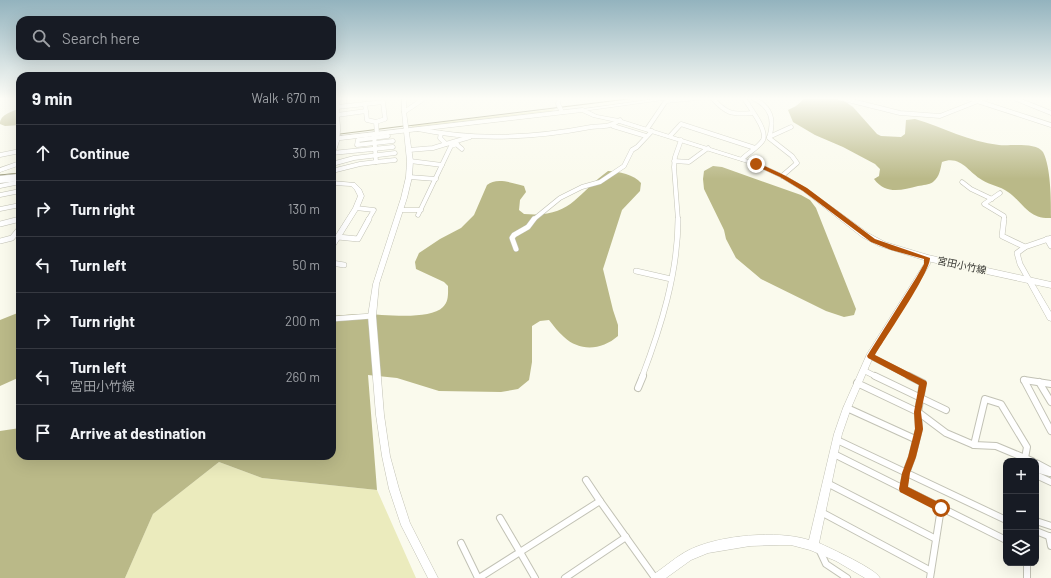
<!DOCTYPE html>
<meta charset="utf-8">
<style>
body{margin:0;font-family:Barlow,"Noto Sans JP",sans-serif;background:#20242c;color:#f1f3f6}
.controls{position:absolute;right:12px;bottom:12px;display:grid;overflow:hidden;border-radius:8px;box-shadow:0 4px 16px #0002}
.controls button{width:36px;height:36px;display:grid;place-items:center;padding:0;border:0;border-bottom:1px solid #363941;background:#171b24;color:#f1f3f6;font:20px sans-serif}
.stop{position:absolute;width:12px;height:12px;margin:-9px;border:3px solid #b45309;border-radius:50%;background:#fff}
.stop.end{background:#b45309;border-color:#fff;box-shadow:0 1px 4px #0008}
.list{margin:0;padding:0;list-style:none}
h2{display:flex;justify-content:space-between;align-items:center;height:52px;margin:0;padding:0 16px;font-size:17px}
h2 small{font-size:13px;font-weight:400;color:#9ea1a6}
.list li{display:grid;grid-template-columns:26px 1fr auto;gap:12px;align-items:center;box-sizing:border-box;height:56px;padding:0 16px;border-top:1px solid #363941}
.list b{display:block;font-size:15px;white-space:nowrap}
.list p{margin:0;font-size:13px;white-space:nowrap;color:#9ea1a6}
.list em{font-size:13px;font-style:normal;color:#9ea1a6}
.icon{flex:none;width:22px;height:22px;fill:none;stroke:currentColor;stroke-width:2;stroke-linecap:round;stroke-linejoin:round}
.map{position:relative;flex:none;width:1051px;height:578px;overflow:hidden}
.search{position:absolute;background:#171b24;box-shadow:0 4px 16px #0002;left:16px;top:16px;width:320px;height:44px;display:flex;align-items:center;gap:10px;box-sizing:border-box;padding:0 14px;border-radius:12px;color:#9ea1a6;font-size:15px}
.panel{position:absolute;background:#171b24;box-shadow:0 4px 16px #0002;left:16px;top:72px;width:320px;height:388px;border-radius:12px}
.map>svg:first-child{display:block}
</style>
<div class="map">
<svg width="1051" height="578" viewBox="0 0 1051 578">
<rect width="100%" height="100%" fill="#fafaed"/>
<!-- green -->
<g fill="#ebebbd">
<path d="M555 109 551 112 413 128 411 126Z"/>
<path d="M219 462 262 478 377 490 416 578H125L153 514Z"/>
</g>
<!-- forest -->
<g fill="#bab988">
<path d="M805 98H840L853 107 877 134 881 136 901 137 905 134 906 120 915 119C943 127 969 142 999 145 1011 146 1036 142 1043 152 1051 167 1051 201 1051 218 1028 219 1024 203 1008 192 1000 186 990 185 982 180 968 172 961 155 942 162 940 170 940 176 933 182 929 185 923 185 918 186 902 190 886 195 874 179L879 176 880 169 875 164 843 147 815 135 793 122 788 110 796 106Z"/>
<path d="M20 108V125L5 126 0 124C0 114 12 112 20 108Z"/>
<path d="M713 166 722 167 801 195 810 200 816 208 856 309 854 315 844 317 826 311 761 279 736 258 726 239 724 230 704 189 703 179 704 171Z"/>
<path d="M608 171C618 171 635 175 641 183L640 191 622 210 603 269 613 310 618 325V336C602 350 580 352 564 337 558 332 554 326 549 320L540 321 532 326V362L529 380 518 389 501 392 439 391 397 378 368 375 377 490 262 478 219 462 153 514 125 578H0V431L20 428V456H332V316C342 315 353 314 363 314 382 314 429 321 443 307 449 301 448 293 448 286L444 282 416 269 415 262 419 253 440 239 461 228 474 215 487 185C496 177 513 183 524 186L526 192 520 200 519 210 524 214C572 218 575 195 608 171Z"/>
<path d="M20 312V377L0 386V320Z"/>
</g>
<g fill="none" stroke-linecap="round" stroke-linejoin="round">
<!-- stream -->
<g stroke="#8d8c68" stroke-width="1">
<path d="M963 98 968 99"/>
<path d="M407 126 636 98"/>
<path d="M332 135 404 126"/>
<path d="M0 175 20 173"/>
</g>
<!-- street-far2 casing -->
<g stroke="#c2c2b5" stroke-width="5">
<g id="street-far2">
<path d="M559 98 558 104 562 112"/>
<path d="M712 98C726 113 731 115 752 113"/>
<path d="M753 98C771 107 775 119 769 138L792 156 797 163 782 176"/>
<path d="M840 98 900 113 940 116 978 101"/>
<path d="M968 98 1051 125"/>
<path d="M1014 98 1051 113"/>
<path d="M365 104 383 102 385 119 376 122"/>
<path d="M337 107 365 104 367 120 376 122 377 134"/>
<path d="M404 112 425 98"/>
<path d="M337 115 366 111"/>
<path d="M613 126 646 136"/>
<path d="M418 129C475 141 534 138 591 127 602 126 611 127 620 120"/>
<path d="M647 129 666 101 697 98"/>
<path d="M441 133 440 138 446 144 470 137"/>
<path d="M388 136 358 140 357 145 393 141"/>
<path d="M670 136 681 124 755 148"/>
<path d="M769 137 791 127"/>
<path d="M337 138C341 125 333 111 339 98"/>
<path d="M455 143 462 149"/>
<path d="M409 150 433 148 446 144"/>
<path d="M332 153 393 147"/>
<path d="M0 155 20 151"/>
<path d="M742 159C748 153 759 147 763 140 768 130 749 107 744 98"/>
<path d="M410 161 442 165"/>
<path d="M674 161 689 162 708 148"/>
<path d="M376 162 395 160"/>
<path d="M332 164 354 158 395 153"/>
<path d="M0 170 20 163"/>
<path d="M332 171 360 164 376 162 374 134"/>
<path d="M409 177 436 179"/>
<path d="M0 181 20 179"/>
<path d="M962 182 971 189 992 199"/>
<path d="M0 186 20 182"/>
<path d="M1000 193 984 204 1004 216V220"/>
<path d="M0 195 20 191"/>
<path d="M356 208 374 210 368 220"/>
<path d="M0 209 20 205"/>
<path d="M400 210H421"/>
<path d="M418 215 451 146 457 144"/>
<path d="M16 220 20 219"/>
<path d="M533 220 560 198 582 187 600 182 624 166 632 150 637 147 652 131"/>
<path d="M678 220 674 167 675 157 681 140"/>
</g>
</g>
<!-- street-far1 casing -->
<g stroke="#c2c2b5" stroke-width="6">
<g id="street-far1">
<path d="M1004 219 1002 236 1025 247"/>
<path d="M0 224 20 219"/>
<path d="M338 237 358 239 369 219"/>
<path d="M1047 239 1051 246"/>
<path d="M0 241 12 238 20 228"/>
<path d="M516 249 512 238 514 235 528 227 534 219"/>
<path d="M332 263 344 265"/>
<path d="M636 271 671 279"/>
<path d="M1029 280 1020 264 1017 253 1025 247 1051 238"/>
<path d="M332 319 372 316"/>
<path d="M870 356 911 377"/>
<path d="M863 370 877 377"/>
<path d="M642 377C661 327 678 273 678 219"/>
</g>
</g>
<!-- street casing -->
<g stroke="#c2c2b5" stroke-width="8">
<g id="street">
<path d="M875 376 946 410"/>
<path d="M1024 380 1051 431"/>
<path d="M1024 380 1051 384"/>
<path d="M1039 382 1051 402"/>
<path d="M857 383 918 412 946 433 974 445 996 446 1032 461"/>
<path d="M638 388 643 376"/>
<path d="M847 408 915 439"/>
<path d="M837 440 1006 520"/>
<path d="M974 445 985 399 1001 404 1027 447 1025 458"/>
<path d="M834 454 1006 540"/>
<path d="M1036 463 1051 471"/>
<path d="M1036 469 1050 473"/>
<path d="M1036 475 1051 482"/>
<path d="M586 480 600 501"/>
<path d="M827 483 936 539"/>
<path d="M903 489 906 473 912 457 919 429 918 412 923 383 909 376"/>
<path d="M821 512 931 571"/>
<path d="M1036 521 1051 526"/>
<path d="M1036 531 1051 537"/>
<path d="M1049 536 1051 546"/>
<path d="M461 543 478 578"/>
<path d="M819 549 826 564 847 578"/>
<path d="M1027 563V578"/>
<path d="M479 578 520 552 500 518"/>
<path d="M535 578 520 552 600 501 655 578"/>
<path d="M565 578 626 537"/>
<path d="M930 578 941 508"/>
</g>
</g>
<!-- secondary casing -->
<g stroke="#c2c2b5" stroke-width="1">
<g id="secondary">
<path d="M402 98H406V112L413 161 412 177 407 198 379 284 376 316 384 415 390 456 399 489 410 523 438 578H428L401 525 389 489 382 456 376 415 368 316 373 284 401 198 406 177 407 161 402 112Z"/>
<path d="M662 98H672L670 99 583 111 581 110 583 109Z"/>
<path d="M985 98H992L978 102 976 101Z"/>
<path d="M337 136 340 138 335 154 332 156V145L334 138Z"/>
<path d="M332 181 355 183 361 189 364 196 359 208 334 248H332V241L353 208 358 196 355 190 351 186 332 185Z"/>
<path d="M925 256H929L930 264 873 357 851 408 842 434 819 543C830 548 876 569 880 578H865L836 561 810 550 791 545H779L750 546 708 553 691 560 666 578H653L654 574C666 566 677 556 689 550 719 535 778 530 809 540L834 434 843 408 867 354 924 264Z"/>
<path d="M1027 278H1031L1051 312V321L1048 320 1026 280Z"/>
</g>
</g>
<!-- primary casing -->
<g stroke="#c2c2b5" stroke-width="1">
<g id="primary">
<path d="M583 108 597 115 619 119 758 163 784 175 807 189 868 233 885 242 928 255 1051 282V288L927 261 879 246 862 237 803 191 780 177 754 165 616 122 593 117 582 112 332 141V137Z"/>
<path d="M20 174V178L0 180V176Z"/>
</g>
</g>
<!-- street-far2 -->
<use href="#street-far2" stroke="#fff" stroke-width="4"/>
<!-- street-far1 -->
<use href="#street-far1" stroke="#fff" stroke-width="5"/>
<!-- street -->
<use href="#street" stroke="#fff" stroke-width="6"/>
<!-- secondary -->
<use href="#secondary" fill="#fff" fill-rule="evenodd"/>
<!-- primary -->
<use href="#primary" fill="#fff" fill-rule="evenodd"/>
</g>
<!-- sky -->
<linearGradient id="sky" x2="0" y2="1"><stop stop-color="#93b3be"/><stop offset="0.55" stop-color="#fdfdf7"/><stop offset="1" stop-color="#fdfdf7" stop-opacity="0"/></linearGradient>
<rect width="1051" height="179" fill="url(#sky)"/>
<!-- route -->
<path fill="#b45309" d="M754 163H758L784 175 807 188 875 239 930 258C930 273 885 338 875 355L926 381 927 383 921 412 923 429 916 457 910 473 908 487 944 505 945 508 944 511 941 512 937 511 900 492 899 489 902 473 908 457 915 429 914 412 919 385 868 358 867 356 916 278 924 264V259L891 250 871 242 803 191 780 177 754 165Z"/>
<g text-anchor="middle" dominant-baseline="central" stroke-width="3" stroke-linejoin="round" paint-order="stroke">
<!-- street labels -->
<g font-size="10" fill="#353530" stroke="#fafaed">
<text transform="translate(962 265) rotate(12)">宮田小竹線</text>
</g>
</g>
</svg>
<div class="controls">
<button>+</button>
<button>−</button>
<button><svg class="icon" aria-label="layers" viewBox="0 0 24 24"><path d="M12 4l9 5-9 5-9-5zM3 14l9 5 9-5"/></svg></button>
</div>
<div class="stop" style="left:941px;top:508px"></div>
<div class="stop end" style="left:756px;top:164px"></div>
<div class="search"><svg class="icon" aria-label="search" viewBox="0 0 24 24"><circle cx="10" cy="10" r="6"/><path d="M15 15l6 6"/></svg>Search here</div>
<section class="panel">
<h2>9 min<small>Walk · 670 m</small></h2>
<ul class="list">
<li><svg class="icon" aria-label="ahead" viewBox="0 0 24 24"><path d="M12 20V5M6 11l6-6 6 6"/></svg><div><b>Continue</b></div><em>30 m</em></li>
<li><svg class="icon" aria-label="right" viewBox="0 0 24 24"><path d="M7 20v-9h11M14 6l5 5-5 5"/></svg><div><b>Turn right</b></div><em>130 m</em></li>
<li><svg class="icon" aria-label="left" viewBox="0 0 24 24"><path d="M17 20v-9H6M10 6l-5 5 5 5"/></svg><div><b>Turn left</b></div><em>50 m</em></li>
<li><svg class="icon" aria-label="right" viewBox="0 0 24 24"><path d="M7 20v-9h11M14 6l5 5-5 5"/></svg><div><b>Turn right</b></div><em>200 m</em></li>
<li><svg class="icon" aria-label="left" viewBox="0 0 24 24"><path d="M17 20v-9H6M10 6l-5 5 5 5"/></svg><div><b>Turn left</b><p>宮田小竹線</p></div><em>260 m</em></li>
<li><svg class="icon" aria-label="arrive" viewBox="0 0 24 24"><path d="M6 21V4h12l-3 4 3 4H6"/></svg><div><b>Arrive at destination</b></div></li>
</ul>
</section>
</div>
